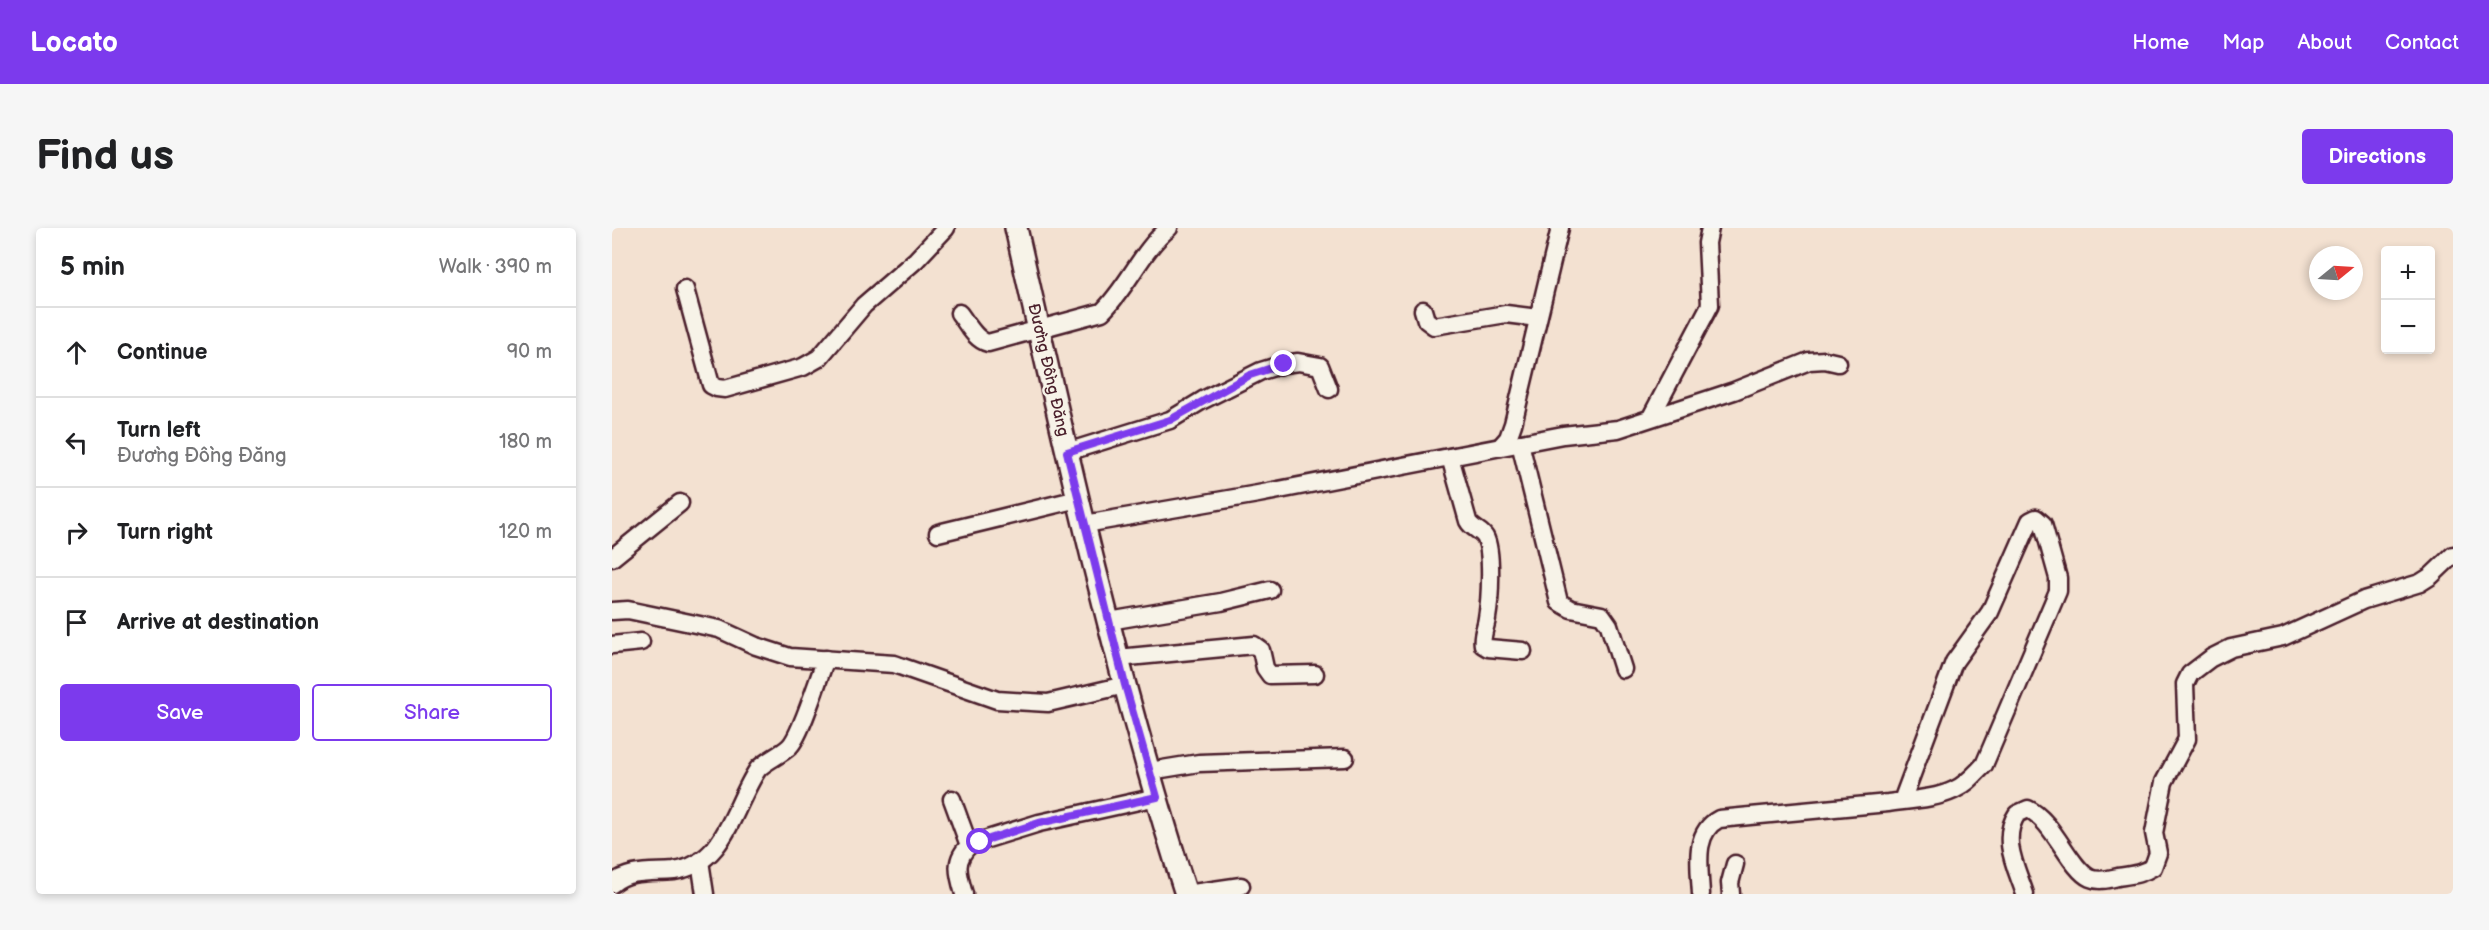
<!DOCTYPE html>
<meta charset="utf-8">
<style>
body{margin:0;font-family:"Balsamiq Sans",sans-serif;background:#f6f6f6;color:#202124}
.controls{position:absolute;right:18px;top:18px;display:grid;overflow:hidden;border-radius:6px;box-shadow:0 3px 9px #0003}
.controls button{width:54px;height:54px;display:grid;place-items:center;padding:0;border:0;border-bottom:2px solid #e0e0e0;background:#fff;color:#202124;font:30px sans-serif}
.compass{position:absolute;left:1697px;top:18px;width:54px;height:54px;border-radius:50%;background:#fff;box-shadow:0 3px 9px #0003;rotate:72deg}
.stop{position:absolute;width:18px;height:18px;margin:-14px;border:4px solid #7c3aed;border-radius:50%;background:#fff}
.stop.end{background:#7c3aed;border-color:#fff;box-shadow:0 2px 6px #0008}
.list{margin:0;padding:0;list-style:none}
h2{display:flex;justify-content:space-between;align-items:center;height:78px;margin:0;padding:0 24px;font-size:26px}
h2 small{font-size:20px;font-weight:400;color:#757577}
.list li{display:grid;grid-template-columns:39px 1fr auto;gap:18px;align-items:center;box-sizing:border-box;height:90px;padding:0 24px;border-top:2px solid #e0e0e0}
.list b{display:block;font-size:22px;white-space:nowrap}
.list p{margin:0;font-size:20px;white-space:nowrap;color:#757577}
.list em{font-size:20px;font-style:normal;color:#757577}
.actions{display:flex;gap:12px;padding:18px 24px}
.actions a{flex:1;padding:14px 0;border:2px solid #7c3aed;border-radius:6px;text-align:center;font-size:21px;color:#7c3aed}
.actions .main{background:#7c3aed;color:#fff}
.icon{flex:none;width:33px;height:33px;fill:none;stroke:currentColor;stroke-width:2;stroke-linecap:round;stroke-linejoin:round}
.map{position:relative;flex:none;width:1841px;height:666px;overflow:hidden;border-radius:6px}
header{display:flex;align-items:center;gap:36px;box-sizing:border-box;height:84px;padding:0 30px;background:#7c3aed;color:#fff}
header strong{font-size:28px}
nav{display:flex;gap:33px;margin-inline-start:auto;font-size:21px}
.intro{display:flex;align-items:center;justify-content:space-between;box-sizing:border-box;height:144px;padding:0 36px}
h1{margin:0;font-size:42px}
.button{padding:15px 27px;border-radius:6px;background:#7c3aed;color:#fff;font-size:21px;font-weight:700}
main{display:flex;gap:36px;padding:0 36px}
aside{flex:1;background:#fff;border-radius:6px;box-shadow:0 3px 9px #0003}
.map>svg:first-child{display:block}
</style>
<header>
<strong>Locato</strong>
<nav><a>Home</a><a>Map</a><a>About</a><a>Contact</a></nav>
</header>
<div class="intro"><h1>Find us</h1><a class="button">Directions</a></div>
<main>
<aside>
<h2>5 min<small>Walk · 390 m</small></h2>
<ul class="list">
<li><svg class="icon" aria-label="ahead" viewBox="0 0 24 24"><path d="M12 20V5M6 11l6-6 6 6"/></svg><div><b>Continue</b></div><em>90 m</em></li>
<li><svg class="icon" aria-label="left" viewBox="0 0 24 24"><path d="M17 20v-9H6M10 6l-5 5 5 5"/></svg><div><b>Turn left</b><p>Đường Đồng Đăng</p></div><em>180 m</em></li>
<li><svg class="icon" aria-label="right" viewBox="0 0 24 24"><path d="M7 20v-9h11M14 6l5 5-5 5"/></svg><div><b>Turn right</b></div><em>120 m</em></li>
<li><svg class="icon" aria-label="arrive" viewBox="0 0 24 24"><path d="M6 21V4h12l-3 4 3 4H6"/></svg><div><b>Arrive at destination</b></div></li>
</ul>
<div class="actions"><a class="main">Save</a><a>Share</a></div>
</aside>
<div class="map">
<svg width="1841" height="666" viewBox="0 0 1841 666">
<rect width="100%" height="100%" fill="#f3e1d1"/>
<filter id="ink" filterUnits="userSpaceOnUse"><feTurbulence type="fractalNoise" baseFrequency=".0167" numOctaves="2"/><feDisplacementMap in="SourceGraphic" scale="12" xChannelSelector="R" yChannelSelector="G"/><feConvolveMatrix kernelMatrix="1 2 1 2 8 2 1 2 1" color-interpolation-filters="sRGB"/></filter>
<g filter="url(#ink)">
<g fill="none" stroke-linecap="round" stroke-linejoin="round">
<!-- minor casing -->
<g stroke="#4a1f2b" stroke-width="21">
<g id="minor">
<path d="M73 61 99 157 105 160 113 161 191 139 207 130 252 77 304 32 334 0"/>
<path d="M811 82 814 92 822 98 894 86 926 90"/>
<path d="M347 85C355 95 363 112 376 115L490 84C516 59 529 23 557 0"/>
<path d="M1039 189 1098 77 1095 15 1098 0"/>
<path d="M908 215 947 374 959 381 990 387 997 397 1011 441"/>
<path d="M888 219 896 210 901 196 948 0"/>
<path d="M455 224 558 192 591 172 649 143 672 136 686 134 708 138 717 161"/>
<path d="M838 229 856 293C860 301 869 302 873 309 881 323 878 373 875 390 874 399 869 408 871 417L876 420 911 423"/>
<path d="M473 296 646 266 951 207 1006 201 1122 163 1197 133 1213 132 1226 135"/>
<path d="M326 305 466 271"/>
<path d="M0 330 68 275"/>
<path d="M0 383 16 382 107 401 144 418 178 429 282 436 385 472 436 475 513 457"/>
<path d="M497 393 609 374 658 362"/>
<path d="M0 417 29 414"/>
<path d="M506 430 642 417 649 422 653 440 658 447 703 446"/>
<path d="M538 543 587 535 733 530"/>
<path d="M340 571 355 612 359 616 427 595 545 569"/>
<path d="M88 633 93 666"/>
<path d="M0 656C18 641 40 645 62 643 114 636 121 578 146 541 155 532 167 528 177 519 189 508 206 450 214 431"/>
<path d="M352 666C346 646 341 631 359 616"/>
<path d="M574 666 629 658"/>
<path d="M1089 666C1088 641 1080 605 1107 591L1276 575C1297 572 1323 571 1342 562 1354 557 1363 546 1372 537L1446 363V350L1431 296 1424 290 1418 293 1378 384 1342 434 1290 573"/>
<path d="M1119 666 1118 655 1123 636"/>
<path d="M1413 666C1405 641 1388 611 1405 586L1416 581C1441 592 1458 641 1478 650 1487 654 1497 651 1506 649 1519 647 1530 646 1541 639L1546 625 1542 605 1552 554 1575 511 1573 456 1578 446 1599 430 1619 420 1671 409 1752 372 1808 355 1819 348 1841 327"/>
</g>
</g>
<!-- major casing -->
<g stroke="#4a1f2b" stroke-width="26">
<path id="major" d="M404 0C454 223 504 448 574 666"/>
</g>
<!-- minor -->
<use href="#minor" stroke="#f7f3e8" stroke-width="16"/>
<!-- major -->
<use href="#major" stroke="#f7f3e8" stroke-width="21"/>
</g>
</g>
<g fill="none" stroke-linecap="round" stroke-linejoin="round" filter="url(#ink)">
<!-- route -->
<path stroke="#7c3aed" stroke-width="8" d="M368 614 427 595 545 569 513 457 455 224 558 192 638 147 672 136"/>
</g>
<g text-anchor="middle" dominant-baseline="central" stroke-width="5" stroke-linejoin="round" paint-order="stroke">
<!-- street labels -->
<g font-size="16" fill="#4a1f2b" stroke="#f7f3e8">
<text transform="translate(436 142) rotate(77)">Đường Đồng Đăng</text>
</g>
</g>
</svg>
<div class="controls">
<button>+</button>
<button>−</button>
</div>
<svg class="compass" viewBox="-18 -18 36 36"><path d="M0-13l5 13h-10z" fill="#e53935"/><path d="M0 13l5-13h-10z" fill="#757577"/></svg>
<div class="stop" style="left:368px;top:614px"></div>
<div class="stop end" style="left:672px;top:136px"></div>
</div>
</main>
